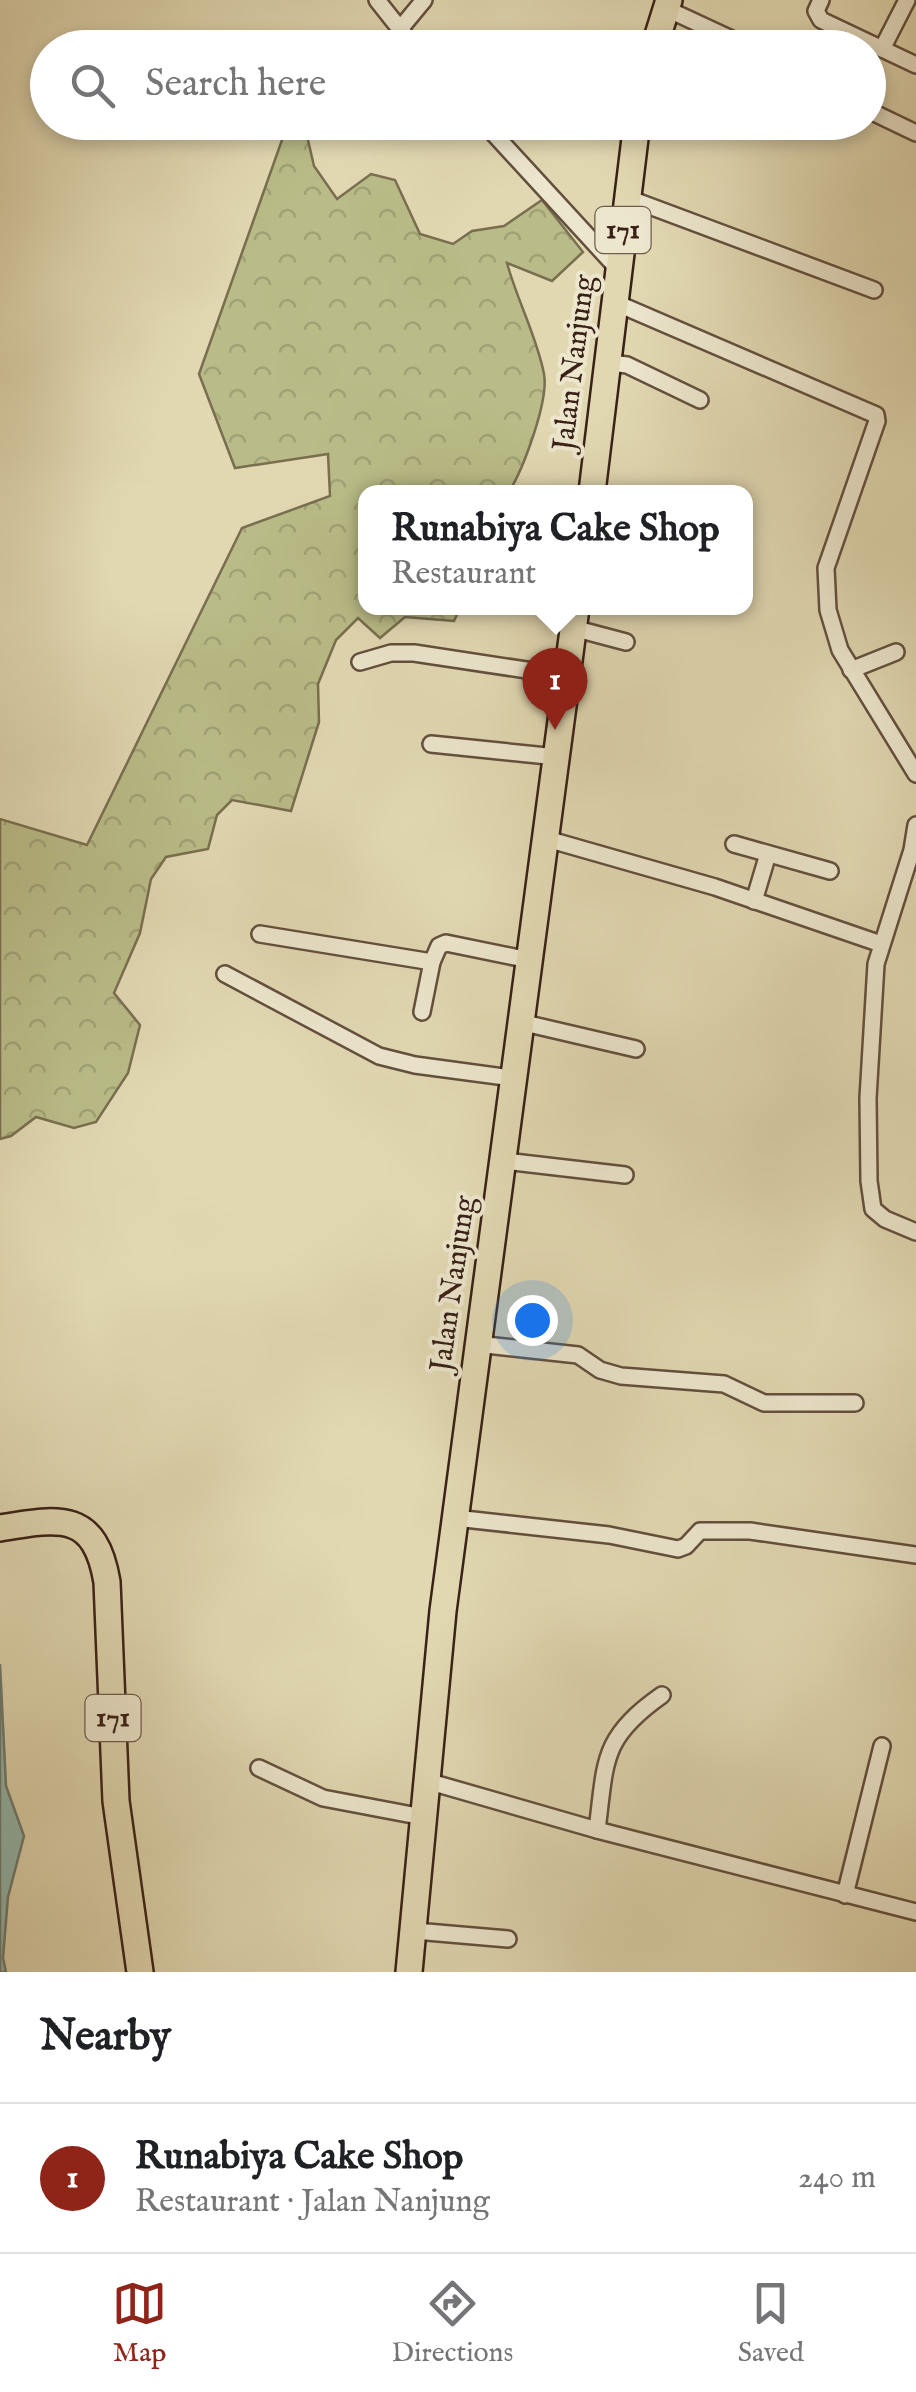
<!DOCTYPE html>
<meta charset="utf-8">
<style>
body{margin:0;font-family:"IM FELL English",serif;background:#f2f2f2;color:#202124}
.you{position:absolute;left:532px;top:1320px;width:35px;height:35px;margin:-25px;border:8px solid #fff;border-radius:50%;background:#1a73e8;box-shadow:0 0 0 15px #1a73e833}
.badge{display:grid;place-items:center;width:65px;height:65px;border-radius:50%;background:#8f2418;color:#fff;font-size:32px;font-weight:700}
.pin{position:absolute;translate:-50% -82px;filter:drop-shadow(0 2px 5px #0008)}
.pin::after{content:'';position:absolute;top:52px;width:35px;height:30px;background:inherit;clip-path:polygon(0 0,100% 0,50% 100%)}
.popup{position:absolute;left:358px;top:485px;width:395px;height:130px;box-sizing:border-box;display:grid;place-content:center;border-radius:20px;background:#fff;filter:drop-shadow(0 2px 8px #0005);font-size:32px;white-space:nowrap;color:#757577}
.popup b{font-size:38px;color:#202124}
.popup::after{content:'';position:absolute;left:50%;top:100%;margin-left:-20px;border:20px solid transparent;border-top-color:#fff}
.list{margin:0;padding:0;list-style:none}
h2{display:flex;justify-content:space-between;align-items:center;height:130px;margin:0;padding:0 40px;font-size:42px}
h2 small{font-size:32px;font-weight:400;color:#757577}
.list li{display:grid;grid-template-columns:65px 1fr auto;gap:30px;align-items:center;box-sizing:border-box;height:150px;padding:0 40px;border-top:2px solid #e0e0e0}
.list b{display:block;font-size:38px;white-space:nowrap}
.list p{margin:0;font-size:32px;white-space:nowrap;color:#757577}
.list em{font-size:32px;font-style:normal;color:#757577}
.icon{flex:none;width:55px;height:55px;fill:none;stroke:currentColor;stroke-width:2;stroke-linecap:round;stroke-linejoin:round}
.map{position:relative;flex:none;width:916px;height:1972px;overflow:hidden}
.search{position:absolute;background:#fff;box-shadow:0 5px 15px #0003;left:30px;right:30px;top:30px;height:110px;display:flex;align-items:center;gap:25px;box-sizing:border-box;padding:0 35px;border-radius:55px;color:#757577;font-size:38px}
.sheet{height:280px;background:#fff}
nav{display:flex;justify-content:space-around;align-items:center;box-sizing:border-box;height:140px;border-top:2px solid #e0e0e0;background:#fff;font-size:28px;color:#757577}
nav a{display:grid;justify-items:center;gap:5px}
nav .on{color:#8f2418}
.map>svg:first-child{display:block}
</style>
<div class="map">
<svg width="916" height="1972" viewBox="0 0 916 1972">
<defs>
<pattern id="forest-crowns" width="20" height="18" patternUnits="userSpaceOnUse" patternTransform="scale(2.5)"><rect width="20" height="18" fill="#b9bc88"/><path d="M2 6a3 3 0 1 1 6 0M12 15a3 3 0 1 1 6 0" fill="none" stroke="#a0a175"/></pattern>
</defs>
<rect width="100%" height="100%" fill="#e1d8b2"/>
<filter id="stains"><feTurbulence type="fractalNoise" baseFrequency=".002" numOctaves="4"/><feColorMatrix values="0 0 0 0 .2 0 0 0 0 .09 0 0 0 0 .02 0 0 0 .5 -.17"/></filter>
<radialGradient id="worn" r=".72"><stop offset=".6" stop-color="#630" stop-opacity="0"/><stop offset="1" stop-color="#630" stop-opacity=".3"/></radialGradient>
<!-- forest -->
<path fill="url(#forest-crowns)" stroke="#796e50" stroke-width="2.5" d="M288 123H304L314 166 337 199 371 174 395 180 420 234 453 244 472 231 504 226 542 200 583 252 552 281 507 263C517 300 537 337 544 374 549 401 523 469 509 492H365V608H460L454 621 405 617 380 638 358 618 336 640 318 684 319 722 291 811 232 800 217 815 208 849 166 857 151 879 140 933 114 993 140 1025 128 1073 96 1122 74 1128 36 1117 11 1136 0 1139V819L87 845 242 528 330 496 328 454 235 468 199 374Z"/>
<!-- water -->
<path fill="#94b9ae" stroke="#707c72" stroke-width="2.5" d="M0 1664 6 1786 24 1836 8 1897 3 1958 6 1972H0Z"/>
<g fill="none" stroke-linecap="round" stroke-linejoin="round">
<!-- street casing -->
<g stroke="#634f3e" stroke-width="20">
<g id="street">
<path d="M377 0 415 48"/>
<path d="M821 0 816 11 821 20 916 65"/>
<path d="M667 9 751 48"/>
<path d="M400 29 424 0"/>
<path d="M882 49 907 0"/>
<path d="M868 110 916 133"/>
<path d="M483 122 618 269"/>
<path d="M628 198 874 290"/>
<path d="M616 303 876 415 877 421 826 568 828 610 840 650 916 774"/>
<path d="M610 363 627 365 700 400"/>
<path d="M573 628 626 642"/>
<path d="M360 662 391 653H414L566 676"/>
<path d="M851 670 896 652"/>
<path d="M431 744 557 757"/>
<path d="M916 825 912 850 876 964 868 1098 869 1181 873 1209 885 1219 916 1232"/>
<path d="M547 839 715 887 881 944"/>
<path d="M734 844 830 871"/>
<path d="M754 901 768 854"/>
<path d="M260 934 432 962"/>
<path d="M225 974 379 1056 415 1065 512 1078"/>
<path d="M422 1012 432 962 439 946 446 943 529 960"/>
<path d="M520 1022 636 1049"/>
<path d="M505 1161 625 1175"/>
<path d="M477 1344 578 1355 600 1370 621 1376 724 1384 764 1403H855"/>
<path d="M455 1518 609 1535 678 1549 686 1546 700 1531H750L916 1555"/>
<path d="M259 1768 323 1798 423 1817"/>
<path d="M427 1781 597 1830 916 1912"/>
<path d="M597 1830C606 1760 601 1738 662 1695"/>
<path d="M845 1895 882 1746"/>
<path d="M415 1931 508 1939"/>
</g>
</g>
<!-- primary casing -->
<g stroke="#392118" stroke-width="30">
<g id="primary">
<path d="M654 48 669 0"/>
<path d="M592 492 637 122"/>
<path d="M0 1528C60 1518 95 1511 107 1582L116 1801 140 1972"/>
<path d="M409 1972 443 1611 576 608"/>
</g>
</g>
<!-- street -->
<use href="#street" stroke="#ece6cd" stroke-width="15"/>
<!-- primary -->
<use href="#primary" stroke="#e1d8b2" stroke-width="25"/>
</g>
<g text-anchor="middle" dominant-baseline="central" stroke-width="8" stroke-linejoin="round" paint-order="stroke">
<!-- shield labels -->
<g fill="#ece6cd" stroke="#6f5c4e" stroke-width="2.5">
<rect x="595.5" y="207" width="55" height="46" rx="8"/>
<rect x="85.5" y="1695" width="55" height="46" rx="8"/>
</g>
<g font-size="28" font-weight="bold" fill="#392118">
<text x="623" y="230">171</text>
<text x="113" y="1718">171</text>
</g>
<!-- street labels -->
<g font-size="30" fill="#392118" stroke="#ece6cd">
<text transform="translate(575 363) rotate(-83)">Jalan Nanjung</text>
<text transform="translate(454 1284) rotate(-82)">Jalan Nanjung</text>
</g>
</g>
<rect width="100%" height="100%" filter="url(#stains)"/>
<rect width="100%" height="100%" fill="url(#worn)"/>
</svg>
<div class="you"></div>
<div class="pin badge" style="left:555px;top:730px">1</div>
<div class="popup"><b>Runabiya Cake Shop</b>Restaurant</div>
<div class="search"><svg class="icon" aria-label="search" viewBox="0 0 24 24"><circle cx="10" cy="10" r="6"/><path d="M15 15l6 6"/></svg>Search here</div>
</div>
<section class="sheet">
<h2>Nearby<small></small></h2>
<ul class="list">
<li><span class="badge">1</span><div><b>Runabiya Cake Shop</b><p>Restaurant · Jalan Nanjung</p></div><em>240 m</em></li>
</ul>
</section>
<nav>
<a class="on"><svg class="icon" aria-label="map" viewBox="0 0 24 24"><path d="M3 6l6-2 6 2 6-2v14l-6 2-6-2-6 2zM9 4v14M15 6v14"/></svg>Map</a>
<a><svg class="icon" aria-label="directions" viewBox="0 0 24 24"><path d="M12 3l9 9-9 9-9-9zM9 14v-3h6M13 9l2 2-2 2"/></svg>Directions</a>
<a><svg class="icon" aria-label="saved" viewBox="0 0 24 24"><path d="M7 4h10v16l-5-4-5 4z"/></svg>Saved</a>
</nav>
